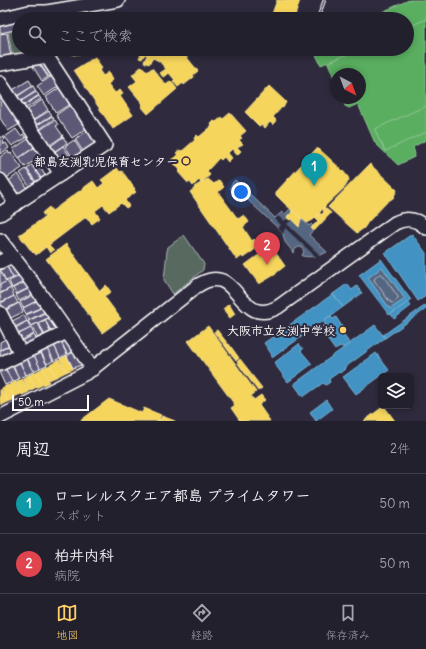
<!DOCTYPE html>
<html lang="ja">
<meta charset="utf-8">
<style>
body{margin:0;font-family:Delius,"Klee One",sans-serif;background:#2b2836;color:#f1f3f6}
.controls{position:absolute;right:12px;bottom:12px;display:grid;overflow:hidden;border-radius:6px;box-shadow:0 2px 6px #0003}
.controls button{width:36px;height:36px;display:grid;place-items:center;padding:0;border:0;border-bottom:1px solid #403e4a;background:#23202e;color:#f1f3f6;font:20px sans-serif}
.compass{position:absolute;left:330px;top:68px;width:36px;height:36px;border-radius:50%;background:#23202e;box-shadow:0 2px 6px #0003;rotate:139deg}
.scale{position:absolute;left:12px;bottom:10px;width:77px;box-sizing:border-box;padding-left:4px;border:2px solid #fff;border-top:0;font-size:11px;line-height:14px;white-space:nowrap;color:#fff;-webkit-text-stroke:3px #2f2a3d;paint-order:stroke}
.you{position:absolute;left:241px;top:192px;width:14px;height:14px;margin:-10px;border:3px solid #fff;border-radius:50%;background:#1a73e8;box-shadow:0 0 0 6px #1a73e833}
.badge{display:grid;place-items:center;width:26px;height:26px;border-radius:50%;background:#ffd166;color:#fff;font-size:13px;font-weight:700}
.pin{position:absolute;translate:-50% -33px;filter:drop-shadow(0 1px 2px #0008)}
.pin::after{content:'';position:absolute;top:21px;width:14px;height:12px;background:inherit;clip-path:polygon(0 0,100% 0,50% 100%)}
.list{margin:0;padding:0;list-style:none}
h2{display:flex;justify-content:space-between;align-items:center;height:52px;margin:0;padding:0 16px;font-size:17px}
h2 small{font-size:13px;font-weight:400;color:#a3a3aa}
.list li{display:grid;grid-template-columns:26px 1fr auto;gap:12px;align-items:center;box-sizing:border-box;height:60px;padding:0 16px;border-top:1px solid #403e4a}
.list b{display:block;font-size:15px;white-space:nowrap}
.list p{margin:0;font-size:13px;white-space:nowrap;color:#a3a3aa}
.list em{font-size:13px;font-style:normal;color:#a3a3aa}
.icon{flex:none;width:22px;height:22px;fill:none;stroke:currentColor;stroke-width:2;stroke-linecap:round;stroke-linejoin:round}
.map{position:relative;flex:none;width:426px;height:421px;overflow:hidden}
.search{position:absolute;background:#23202e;box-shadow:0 2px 6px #0003;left:12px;right:12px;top:12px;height:44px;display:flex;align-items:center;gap:10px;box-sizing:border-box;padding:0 14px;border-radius:22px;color:#a3a3aa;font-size:15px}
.sheet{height:172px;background:#23202e}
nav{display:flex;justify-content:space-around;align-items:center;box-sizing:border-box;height:56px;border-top:1px solid #403e4a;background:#23202e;font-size:11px;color:#a3a3aa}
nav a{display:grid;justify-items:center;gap:2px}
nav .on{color:#ffd166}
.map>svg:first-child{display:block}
</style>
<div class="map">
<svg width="426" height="421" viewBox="0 0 426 421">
<rect width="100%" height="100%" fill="#2f2a3d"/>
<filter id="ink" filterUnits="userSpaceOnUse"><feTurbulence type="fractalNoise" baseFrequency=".025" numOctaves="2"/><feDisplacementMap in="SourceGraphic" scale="8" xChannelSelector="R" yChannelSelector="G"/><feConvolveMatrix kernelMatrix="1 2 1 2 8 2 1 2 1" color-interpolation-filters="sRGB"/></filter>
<g filter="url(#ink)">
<!-- green -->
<g fill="#586961" stroke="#acb4b0">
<path d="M19 29V49H40V51L13 59 8 32Z"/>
<path d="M184 235 204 264 203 270 173 294 164 280 167 251 168 247Z"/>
</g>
<!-- water -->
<g fill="#556680" stroke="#99a3b3">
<path d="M235 180 275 218 282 212 285 214 290 209 309 226 311 224 313 226 311 228 313 230 309 235 327 252C319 256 312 258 302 256L304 251 301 247H299L295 249 294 253 293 252 285 242 283 234 280 230 236 189 233 192C229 188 231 184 235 180Z"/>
<path d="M382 267 405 299 390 309 368 278Z"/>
</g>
<!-- pier -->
<path fill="#2f2a3d" d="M292 215 293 219 287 224 320 255 316 257 285 228 283 234 278 228 281 225 275 219 278 216 284 221Z"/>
<!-- homes -->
<g fill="#f6d55c" stroke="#f9e28d">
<path d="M277 0H300L294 19H288L272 14Z"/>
<path d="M61 49H80V54L73 55 72 52 64 53Z"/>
<path d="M134 49H180L198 71 193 75 194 77 184 85 183 83 178 87 173 81 175 80 169 73 163 77 160 73 166 69 159 61 153 58 149 64 144 62 147 55 145 54 142 59 139 58 142 52Z"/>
<path d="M95 57 102 68 99 70 103 76 109 72 113 80 108 84 115 93 120 90 123 94 120 96 133 115 113 129 74 70Z"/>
<path d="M142 66 147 72 152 68 166 85 171 81 177 89 148 114 141 106 143 104 129 87 137 81 132 75Z"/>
<path d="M269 86 286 102 283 108 282 107 273 117 276 120 273 125 270 122 265 128 261 125 259 126 245 112Z"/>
<path d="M230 113 246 131 240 136 242 138 239 140 243 144 237 147 241 151 237 155 232 149 228 153 232 158 228 162 224 157 221 160 219 158 207 171 210 175 201 183 199 180 193 186 190 182 188 183 178 172 180 170 171 160 178 155 176 153 180 150 181 152 195 140 194 138 197 135 199 137 212 126 211 124 214 121 216 122 222 117 223 119Z"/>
<path d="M316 149H319L343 171 348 177 349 180 345 187 324 207 317 216 313 220 307 223 285 204 276 195V192Z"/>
<path d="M370 164 397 190 393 198 387 202 368 222 364 228 357 233 328 207Z"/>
<path d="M117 168 120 172 122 171 135 189 134 190 136 192 125 200 129 206 126 208 121 203 109 212 103 205 95 211 100 218 92 224 86 217 49 245 54 250 50 253 46 247 36 255 34 252 33 253 19 235 45 217 42 213 49 207 52 211 93 181 98 188 104 183 101 180Z"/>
<path d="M208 179 214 184 219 180 224 187 218 192 238 219 244 215 249 222 243 227 252 241 254 239 258 245 256 246 257 248 243 258 242 256 237 260 190 192 195 188 194 187Z"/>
<path d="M324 207 331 213 314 231 311 228 318 221 315 218 320 213 321 215 324 212 323 210Z"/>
<path d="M292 210 301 218 299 227 295 223 293 219 290 220 287 218 288 215 291 214Z"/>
<path d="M66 244 100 291 106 285 111 292 104 296 121 319 102 333 46 259Z"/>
<path d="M271 246 285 266 276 273V274L259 284 245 265Z"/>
<path d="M229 304 235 314 230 318 223 309Z"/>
<path d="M208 326 256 392 251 396 254 400 261 395 265 400 259 405 270 421H240L231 408 235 405 188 341Z"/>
<path d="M217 330 228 344 225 346 214 332Z"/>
<path d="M229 344 239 358 236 361 225 346Z"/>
<path d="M67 356 73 369 66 372 60 359Z"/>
<path d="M240 359 251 373 247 376 237 362Z"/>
<path d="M59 360 66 372 56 377 50 365Z"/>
<path d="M50 365 56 377 49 380 43 368Z"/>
<path d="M43 368 49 382 43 385 36 372Z"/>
<path d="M36 372 42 385 36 388 29 375Z"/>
<path d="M251 374 262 388 258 391 248 377Z"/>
<path d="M29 375 35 388 29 391 23 378Z"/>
<path d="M22 379 29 392 22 395 16 382Z"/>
<path d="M15 382 21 394 14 397 9 385Z"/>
<path d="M8 385 15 399 8 402 2 388Z"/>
<path d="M0 389H1L8 402 2 405 0 402Z"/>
<path d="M109 399 142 413 144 408 161 415 159 419 160 420 162 416 175 421H80Z"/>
<path d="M384 406 395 421H364Z"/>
</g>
<!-- schools -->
<g fill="#4393c3" stroke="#7bb3d5" fill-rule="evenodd">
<path d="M412 234 426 253V296L418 301 385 253Z"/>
<path d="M381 259 411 300 389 315 359 275ZM382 267 405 299 390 309 368 278Z"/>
<path d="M347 284 352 290 357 286 362 293 343 307 333 294Z"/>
<path d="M333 294 343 307 272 358 271 356 272 355 264 343Z"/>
<path d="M408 302 411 306 394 319 391 314Z"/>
<path d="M426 305V309L385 338 383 335Z"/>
<path d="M330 316 333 319 336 317 343 328 340 330 350 344 345 347H342L340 346 335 350 320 329 326 324 324 323 325 319Z"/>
<path d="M375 325 385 338 344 368 345 369 340 373 339 372 329 379 330 382 326 385 323 383 303 397 294 384Z"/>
<path d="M299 344 303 349 301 351 312 364 288 382 274 363Z"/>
<path d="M376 353 389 370 356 394 343 377Z"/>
<path d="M326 400 332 409 316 421 310 412Z"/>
</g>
<!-- public -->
<g fill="#5aae61" stroke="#8cc690">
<path d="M409 0H426V19L407 28V19H366Z"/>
<path d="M426 19V106L375 129V130L385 151 426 132V140L413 147 415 154 414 157 398 165 375 143 358 104 349 108 345 106 342 98H360V74H336V83L328 63 359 49H407V28Z"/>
<path d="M313 49H359L321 65Z"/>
<path d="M426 106V132L385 151 381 141 380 142 375 129Z"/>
</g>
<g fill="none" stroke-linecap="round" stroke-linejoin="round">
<!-- shore -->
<path stroke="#bbc2cc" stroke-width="1" d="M380 274H382L398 297V299L393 303 390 302 374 280 375 278Z"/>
</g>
<!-- building -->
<g fill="#5d5976" stroke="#fff">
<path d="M323 0H326L319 19H316Z"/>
<path d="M19 22V29L0 33V26Z"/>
<path d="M7 33 11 57 0 58V34Z"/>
<path d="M37 61 48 77 42 81 32 65Z"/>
<path d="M38 61 46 62 54 73 49 77Z"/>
<path d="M55 74 62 84 44 96 37 86Z"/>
<path d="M29 80 33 86 15 97 11 91Z"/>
<path d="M33 86 36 91 18 103 15 98Z"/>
<path d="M62 86 73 102 56 113 46 97Z"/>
<path d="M36 92 39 95 21 107 18 103Z"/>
<path d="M39 96 41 99 23 110 21 107Z"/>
<path d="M2 97 20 124 8 131 0 118V98Z"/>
<path d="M42 100 48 110 31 122 24 112Z"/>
<path d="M73 103 89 127 72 138 56 115Z"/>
<path d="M49 111 52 115 34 127 31 122Z"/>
<path d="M52 116 54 119 37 131 34 127Z"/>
<path d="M55 120 58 125 56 126 63 136 47 147 37 132Z"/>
<path d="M16 129 21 136 23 134 26 138 12 146 5 137Z"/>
<path d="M90 129 98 143 84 153 75 139Z"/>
<path d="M3 136 5 139 3 141 4 144 6 143 9 148 0 154V138Z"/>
<path d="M31 137 37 145 19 158 13 149Z"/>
<path d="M63 137 67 143 52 153 48 148Z"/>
<path d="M74 140 83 154 74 160 65 146Z"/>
<path d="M37 146 43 155 25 167 19 158Z"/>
<path d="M63 146 73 161 60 167 52 154Z"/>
<path d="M8 151 9 154 11 153 22 168 5 179 0 172V157Z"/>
<path d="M37 162 46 177 43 181 32 165Z"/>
<path d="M32 165 42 181 38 185 27 169Z"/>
<path d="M26 169 37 185 31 189 20 173Z"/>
<path d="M18 174 28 189 18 196 7 182Z"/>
<path d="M11 262 21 274 13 278 6 264Z"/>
<path d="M6 265 13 278 6 281 0 269Z"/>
<path d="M0 269 6 282 0 285Z"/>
<path d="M22 275 25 281 12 288 9 281Z"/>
<path d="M7 281 11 288 0 293V285Z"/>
<path d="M26 282 29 288 16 294 13 288Z"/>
<path d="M11 288 14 296 1 302 0 294Z"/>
<path d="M30 288 33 294 19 301 16 295Z"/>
<path d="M33 295 36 301 23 308 20 302Z"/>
<path d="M14 296 18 303 4 310 1 303Z"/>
<path d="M37 301 40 308 26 314 23 308Z"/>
<path d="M19 303 23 312 9 319 4 311Z"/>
<path d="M43 307 46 311 29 320 26 315Z"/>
<path d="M47 312 50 317 31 326 28 321Z"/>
<path d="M24 315 27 321 15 327 12 321Z"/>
<path d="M50 317 57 330 52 333 45 320Z"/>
<path d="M45 320 51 333 45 336 39 323Z"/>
<path d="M27 321 31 328 18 334 16 328Z"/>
<path d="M38 323 44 336 38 339 32 326Z"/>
<path d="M31 328 34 334 22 340 19 334Z"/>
<path d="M34 335 37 340 24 346 22 341Z"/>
<path d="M7 338 10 345 0 350V342Z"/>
<path d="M60 339H67L73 352 67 354Z"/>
<path d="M60 340 67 355 60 358 53 343Z"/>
<path d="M53 343 60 358 54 361 47 346Z"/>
<path d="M10 345 13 350 12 352 1 358 0 351Z"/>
<path d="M46 347 53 361 47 364 40 350Z"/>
<path d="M39 350 47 365 40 368 33 353Z"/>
<path d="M75 351 84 364 73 368 67 356Z"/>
<path d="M33 353 40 368 34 371 26 356Z"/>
<path d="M26 357 33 372 26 375 19 360Z"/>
<path d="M19 361 26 375 19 378 12 364Z"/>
<path d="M11 364 19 379 12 382 5 367Z"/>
<path d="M5 368 12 382 5 385 0 374V370Z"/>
</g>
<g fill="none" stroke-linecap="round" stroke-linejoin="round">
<!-- minor casing -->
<g stroke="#fff" stroke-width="16">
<g id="minor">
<path d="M0 19 29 12H47L118 0"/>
<path d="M0 64 47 56"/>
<path d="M0 83 61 174"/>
<path d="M0 180 16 204"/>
<path d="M0 214 105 145 46 55 44 49"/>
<path d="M0 240 27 275 93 369"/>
<path d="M0 262 12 256"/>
<path d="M0 313 21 354"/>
<path d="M0 364 67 332"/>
<path d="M0 417 88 372 197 286C239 258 237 330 278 307L395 223C407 217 417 219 426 228"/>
</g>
</g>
<!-- minor -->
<use href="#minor" stroke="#2f2a3d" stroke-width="13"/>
</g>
</g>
<!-- markers -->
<g fill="#ffd166" stroke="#2f2a3d" stroke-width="1.5">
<circle cx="186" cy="161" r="4"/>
<circle cx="343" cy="330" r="4"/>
</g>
<g text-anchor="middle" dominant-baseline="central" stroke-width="4" stroke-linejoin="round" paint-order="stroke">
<!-- poi labels -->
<g font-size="12" font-weight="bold" fill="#fff" stroke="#2f2a3d" text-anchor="end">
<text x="178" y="161">都島友渕乳児保育センター</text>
<text x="335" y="330">大阪市立友渕中学校</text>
</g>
</g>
</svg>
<div class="controls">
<button><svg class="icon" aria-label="layers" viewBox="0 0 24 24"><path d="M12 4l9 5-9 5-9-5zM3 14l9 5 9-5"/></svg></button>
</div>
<svg class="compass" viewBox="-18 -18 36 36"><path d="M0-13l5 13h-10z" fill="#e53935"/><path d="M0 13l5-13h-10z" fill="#a3a3aa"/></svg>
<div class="scale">50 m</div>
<div class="you"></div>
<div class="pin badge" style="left:314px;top:186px;background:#0f9aa8">1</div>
<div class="pin badge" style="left:267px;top:265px;background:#e0444e">2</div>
<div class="search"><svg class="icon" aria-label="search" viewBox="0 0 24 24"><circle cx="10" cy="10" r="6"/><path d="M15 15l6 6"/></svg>ここで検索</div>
</div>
<section class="sheet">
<h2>周辺<small>2件</small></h2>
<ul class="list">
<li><span class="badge" style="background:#0f9aa8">1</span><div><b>ローレルスクエア都島 プライムタワー</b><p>スポット</p></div><em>50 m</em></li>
<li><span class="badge" style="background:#e0444e">2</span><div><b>柏井内科</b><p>病院</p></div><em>50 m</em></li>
</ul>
</section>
<nav>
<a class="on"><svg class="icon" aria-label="map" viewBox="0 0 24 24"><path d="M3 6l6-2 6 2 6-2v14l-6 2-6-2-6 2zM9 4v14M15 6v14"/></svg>地図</a>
<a><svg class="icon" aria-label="directions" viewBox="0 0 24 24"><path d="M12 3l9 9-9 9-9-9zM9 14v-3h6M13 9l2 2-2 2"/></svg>経路</a>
<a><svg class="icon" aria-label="saved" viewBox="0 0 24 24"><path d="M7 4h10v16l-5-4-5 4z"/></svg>保存済み</a>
</nav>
